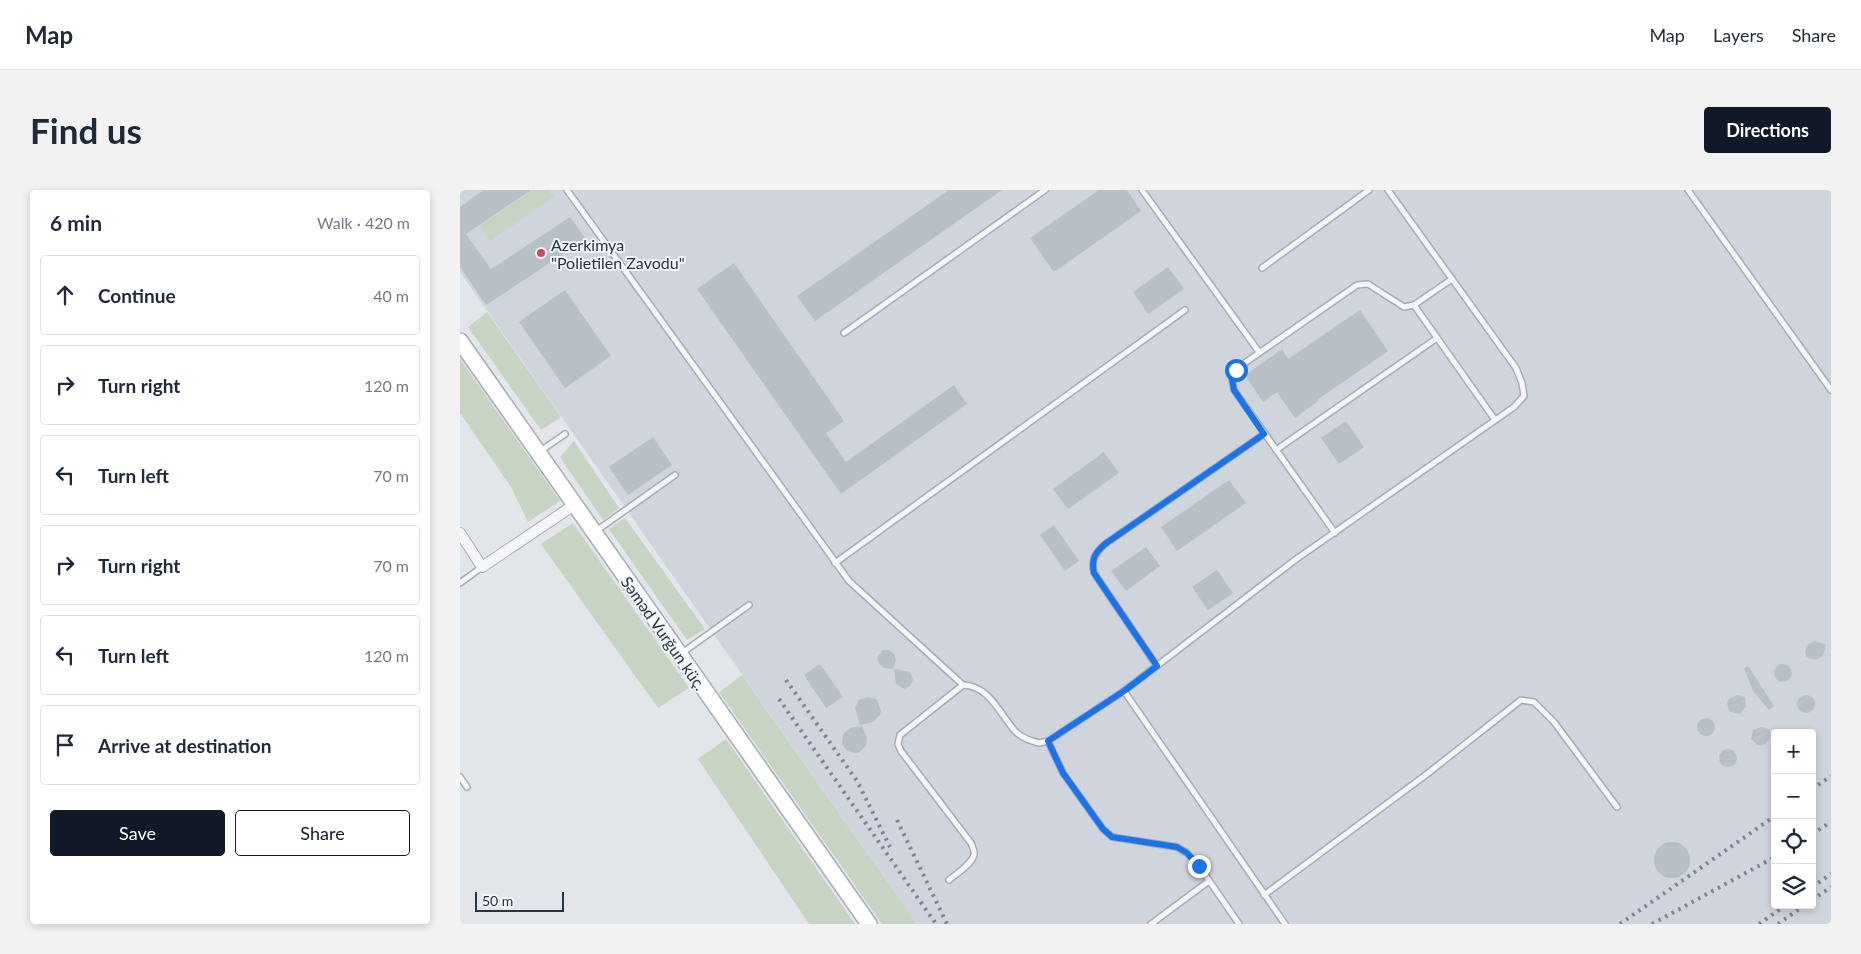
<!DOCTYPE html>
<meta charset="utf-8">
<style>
body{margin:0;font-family:Lato,sans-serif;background:#f2f2f3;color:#1f2937}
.controls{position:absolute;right:15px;bottom:15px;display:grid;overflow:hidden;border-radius:5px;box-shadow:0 2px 8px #0003}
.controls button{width:45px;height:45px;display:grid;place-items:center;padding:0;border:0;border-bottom:1px solid #e0e1e3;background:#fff;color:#1f2937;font:25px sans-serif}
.scale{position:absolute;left:15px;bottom:12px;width:89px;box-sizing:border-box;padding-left:5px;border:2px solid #2a3342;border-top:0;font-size:14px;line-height:18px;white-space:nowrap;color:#2a3342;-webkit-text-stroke:4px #f2f4f7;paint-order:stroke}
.stop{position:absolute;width:15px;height:15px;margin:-11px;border:4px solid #1a73e8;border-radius:50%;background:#fff}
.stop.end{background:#1a73e8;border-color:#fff;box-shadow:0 1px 5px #0008}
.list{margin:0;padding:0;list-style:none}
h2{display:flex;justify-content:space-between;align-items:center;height:65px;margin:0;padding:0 20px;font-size:21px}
h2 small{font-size:16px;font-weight:400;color:#747a83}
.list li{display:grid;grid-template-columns:32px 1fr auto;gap:15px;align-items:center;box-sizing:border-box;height:80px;margin:0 10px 10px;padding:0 10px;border:1px solid #e0e1e3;border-radius:5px}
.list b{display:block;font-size:19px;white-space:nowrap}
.list em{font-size:16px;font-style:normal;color:#747a83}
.actions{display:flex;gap:10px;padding:15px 20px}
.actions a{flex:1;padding:11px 0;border:1px solid #111827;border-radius:5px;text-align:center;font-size:18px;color:#111827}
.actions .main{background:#111827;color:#fff}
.icon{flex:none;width:28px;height:28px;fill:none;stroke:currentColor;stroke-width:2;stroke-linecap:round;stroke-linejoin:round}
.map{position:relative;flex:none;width:1371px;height:734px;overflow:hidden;border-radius:5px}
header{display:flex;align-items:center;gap:30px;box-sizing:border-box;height:70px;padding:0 25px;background:#fff;border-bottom:1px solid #e0e1e3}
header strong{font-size:24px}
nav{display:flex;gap:28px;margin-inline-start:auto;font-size:18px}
.intro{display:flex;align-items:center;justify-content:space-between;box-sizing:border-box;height:120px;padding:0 30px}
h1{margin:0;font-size:35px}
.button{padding:12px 22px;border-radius:5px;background:#111827;color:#fff;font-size:18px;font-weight:700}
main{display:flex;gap:30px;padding:0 30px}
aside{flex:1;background:#fff;border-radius:5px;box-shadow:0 2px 8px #0003}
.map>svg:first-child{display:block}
</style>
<header>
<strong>Map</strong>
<nav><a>Map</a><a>Layers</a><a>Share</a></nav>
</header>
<div class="intro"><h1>Find us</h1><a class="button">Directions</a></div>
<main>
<aside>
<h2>6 min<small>Walk · 420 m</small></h2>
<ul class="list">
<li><svg class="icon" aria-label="ahead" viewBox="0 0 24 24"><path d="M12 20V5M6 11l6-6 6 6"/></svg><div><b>Continue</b></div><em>40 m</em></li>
<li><svg class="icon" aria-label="right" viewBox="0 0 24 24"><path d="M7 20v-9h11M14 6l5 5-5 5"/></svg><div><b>Turn right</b></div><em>120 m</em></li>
<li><svg class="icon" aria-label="left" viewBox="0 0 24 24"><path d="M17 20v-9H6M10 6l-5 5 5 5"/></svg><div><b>Turn left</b></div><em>70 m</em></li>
<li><svg class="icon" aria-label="right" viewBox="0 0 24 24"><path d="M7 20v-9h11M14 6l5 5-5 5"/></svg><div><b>Turn right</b></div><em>70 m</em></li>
<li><svg class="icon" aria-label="left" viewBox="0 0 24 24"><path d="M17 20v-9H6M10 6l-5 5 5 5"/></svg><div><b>Turn left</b></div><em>120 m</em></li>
<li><svg class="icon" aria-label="arrive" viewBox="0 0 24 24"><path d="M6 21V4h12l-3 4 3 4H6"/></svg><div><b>Arrive at destination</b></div></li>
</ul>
<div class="actions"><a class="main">Save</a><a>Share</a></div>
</aside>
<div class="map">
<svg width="1371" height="734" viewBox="0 0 1371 734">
<rect width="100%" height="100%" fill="#e2e5ea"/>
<!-- built -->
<path fill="#d0d4dc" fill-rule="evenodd" d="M0 0H1371V734H457L0 82ZM1315 543H1352V715H1315Z"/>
<!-- green -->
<g fill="#c8d4c3">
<path d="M73 0H89L94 7 30 51 20 36Z"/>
<path d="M27 122 101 227 81 240 8 137Z"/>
<path d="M0 169 100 311 68 332 51 297 0 223Z"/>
<path d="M114 251 159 318 143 330 100 267Z"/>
<path d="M165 328 245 439 227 450 149 339Z"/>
<path d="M113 333 229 498 198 518 81 354Z"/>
<path d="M282 485 457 734H422L259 502Z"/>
<path d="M266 549 395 734H349L238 569Z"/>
</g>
<!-- building -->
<g fill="#b9bfc7">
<path d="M24 0H71L6 44 31 79 110 27 126 49 26 115 0 77V17Z"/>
<path d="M489 0H542L355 131 337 106Z"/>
<path d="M639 0H667L681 21 594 82 570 48Z"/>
<path d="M274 73 384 231 366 243 386 272 494 195 507 214 381 304 237 99Z"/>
<path d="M708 77 724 99 688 124 673 102Z"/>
<path d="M105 100 151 166 105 198 59 132Z"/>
<path d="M900 120 928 161 857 210 858 211 835 228 817 202 803 212 785 185 822 159 828 169Z"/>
<path d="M886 231 904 257 879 274 861 248Z"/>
<path d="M193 247 212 275 168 305 149 277Z"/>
<path d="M644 262 659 283 608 319 593 299Z"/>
<path d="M769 290 786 313 717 361 701 337Z"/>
<path d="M594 335 619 371 605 381 580 345Z"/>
<path d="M686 357 700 376 666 401 651 381Z"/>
<path d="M757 380 773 403 748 420 732 397Z"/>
<path d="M1355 451 1366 455 1363 466 1355 470 1347 467 1345 463 1347 455Z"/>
<path d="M423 460H429L434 464 436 470 433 479 424 478 419 474 417 468Z"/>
<circle cx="1323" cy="483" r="9"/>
<path d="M360 474 383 507 366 518 344 485Z"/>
<path d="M1288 476 1314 516 1309 520 1293 501 1284 478Z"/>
<path d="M434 479 450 482 453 490 450 496 445 499 436 494Z"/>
<circle cx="1346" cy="514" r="9"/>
<path d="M1277 505 1285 507 1286 516 1281 523 1277 524 1269 521 1267 513 1269 509Z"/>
<path d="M407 507 416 509 418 513 421 521 420 525 413 532 400 535 395 518 399 510Z"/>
<circle cx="1246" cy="537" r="9"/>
<path d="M402 536 407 547 406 556 400 562 396 563 387 561 382 554 383 544 390 538Z"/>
<path d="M1301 537 1309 539 1310 548 1305 554 1301 556 1297 555 1291 549 1293 540Z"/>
<circle cx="1268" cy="568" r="9"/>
<circle cx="1212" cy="670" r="18"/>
</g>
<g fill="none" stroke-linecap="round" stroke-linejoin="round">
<!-- lane casing -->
<g stroke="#a7acb4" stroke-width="8">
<g id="lane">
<path d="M107 0 389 391 503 495"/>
<path d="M682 0 799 162"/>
<path d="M1228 0 1371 200"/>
<path d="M802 78 909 0"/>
<path d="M954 115 1035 230"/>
<path d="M384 143 585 0"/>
<path d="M816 260 977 148"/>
<path d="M79 262 105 244"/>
<path d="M136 341 215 285"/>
<path d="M875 343 774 200 772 189 776 179 897 95 908 94 944 117 954 115 992 89"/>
<path d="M375 373 725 120"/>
<path d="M0 393 22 377"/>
<path d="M222 463 289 415"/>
<path d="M697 476 634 383C631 369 635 363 645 354L804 244"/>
<path d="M664 501 835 370 1054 217 1064 206 1062 193 1056 178 928 0"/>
<path d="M588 551 603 583 643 639 652 647 717 657 727 663 739 676 779 734"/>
<path d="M0 587 7 597"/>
<path d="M489 690C496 684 511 675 514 665 515 661 512 656 511 653L441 561 438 554 440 545 503 495C531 496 540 526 557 543 563 548 571 551 579 553L588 551 664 501 825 734"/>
<path d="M804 705 967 584 1061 510 1074 512 1094 532 1157 617"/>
<path d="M691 734 749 691"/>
</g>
</g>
<!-- street casing -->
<g stroke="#a7acb4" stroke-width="12">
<path id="street" d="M0 343 22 377 114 315"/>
</g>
<!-- secondary casing -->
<g stroke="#a7acb4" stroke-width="18">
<path id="secondary" d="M0 151 409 734"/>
</g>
<!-- lane -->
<use href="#lane" stroke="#f5f6f8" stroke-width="5"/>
<!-- street -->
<use href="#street" stroke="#f5f6f8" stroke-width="10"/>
<!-- secondary -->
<use href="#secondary" stroke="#fff" stroke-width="15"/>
<!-- rail -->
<g stroke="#7c8593" stroke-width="4" stroke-dasharray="2.5 5" stroke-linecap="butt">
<path d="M326 490 397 591 430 657"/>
<path d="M319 509 476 734"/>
<path d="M1352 599 1371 586"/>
<path d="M437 630 487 734"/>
<path d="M1352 644 1371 632"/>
<path d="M1352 697 1371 684"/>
<path d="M1352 710 1371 697"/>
<path d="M1160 734 1315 626"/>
<path d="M1192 734 1315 667"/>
<path d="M1299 734 1326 715"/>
<path d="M1318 734 1345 715"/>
</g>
</g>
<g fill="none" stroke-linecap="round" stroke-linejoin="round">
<!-- route -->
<path stroke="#1a73e8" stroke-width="6" d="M739 676 727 663 717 657 652 647 643 639 603 583 588 551 664 501 697 476 634 383C631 369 635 363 645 354L804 244 774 200 772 189 776 180"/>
</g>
<!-- markers -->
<circle fill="#cb4b61" stroke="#f2f4f7" stroke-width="2" cx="81" cy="63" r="5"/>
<g text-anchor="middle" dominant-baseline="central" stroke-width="4" stroke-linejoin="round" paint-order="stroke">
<!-- poi labels -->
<g font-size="16" fill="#2a3342" stroke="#f2f4f7" text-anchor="start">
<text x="91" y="54">Azerkimya<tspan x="91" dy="18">"Polietilen Zavodu"</tspan></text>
</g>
<!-- street labels -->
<g font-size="16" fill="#2a3342" stroke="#f2f4f7">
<text transform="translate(204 443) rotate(55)">Səməd Vurğun küç.</text>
</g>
</g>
</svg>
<div class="controls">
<button>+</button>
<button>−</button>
<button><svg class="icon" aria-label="locate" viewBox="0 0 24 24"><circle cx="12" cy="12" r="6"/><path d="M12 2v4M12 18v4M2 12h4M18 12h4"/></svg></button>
<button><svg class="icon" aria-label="layers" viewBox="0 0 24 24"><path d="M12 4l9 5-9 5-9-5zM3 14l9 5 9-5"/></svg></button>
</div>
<div class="scale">50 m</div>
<div class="stop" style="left:776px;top:180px"></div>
<div class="stop end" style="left:739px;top:676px"></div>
</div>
</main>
